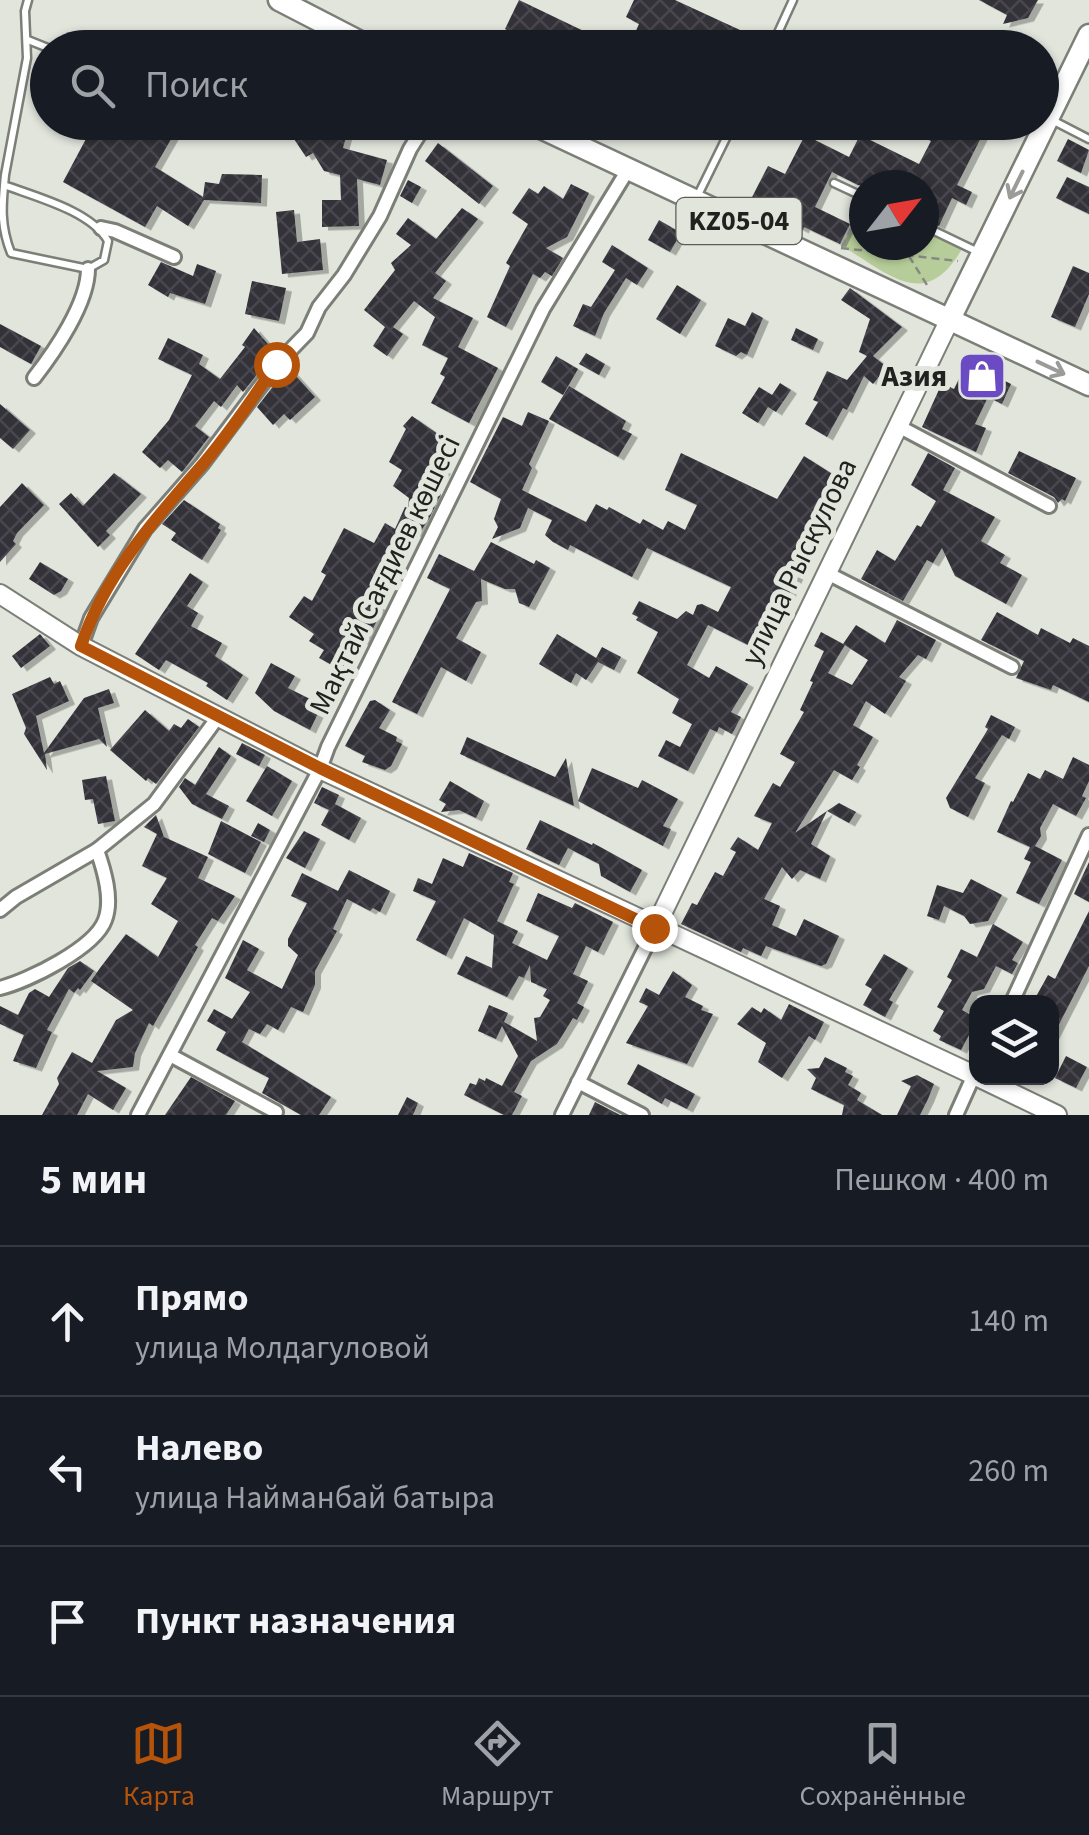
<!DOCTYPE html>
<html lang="ru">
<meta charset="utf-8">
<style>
body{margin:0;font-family:"Source Sans 3",sans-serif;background:#242831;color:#f1f3f6}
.controls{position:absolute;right:30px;bottom:30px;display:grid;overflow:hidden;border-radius:20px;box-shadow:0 2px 8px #0004}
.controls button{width:90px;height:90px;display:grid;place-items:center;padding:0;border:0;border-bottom:2px solid #363941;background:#171b24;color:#f1f3f6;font:50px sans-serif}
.compass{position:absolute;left:849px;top:170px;width:90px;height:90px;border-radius:50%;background:#171b24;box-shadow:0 2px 8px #0004;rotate:59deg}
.stop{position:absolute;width:30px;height:30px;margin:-22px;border:8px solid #b45309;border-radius:50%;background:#fff}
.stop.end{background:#b45309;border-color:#fff;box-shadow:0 2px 10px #0008}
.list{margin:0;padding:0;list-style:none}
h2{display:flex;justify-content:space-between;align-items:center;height:130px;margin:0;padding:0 40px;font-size:42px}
h2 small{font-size:32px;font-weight:400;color:#9ea1a6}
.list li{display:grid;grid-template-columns:65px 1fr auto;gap:30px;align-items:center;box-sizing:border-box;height:150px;padding:0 40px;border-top:2px solid #363941}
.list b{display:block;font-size:38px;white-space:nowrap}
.list p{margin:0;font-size:32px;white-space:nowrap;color:#9ea1a6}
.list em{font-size:32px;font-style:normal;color:#9ea1a6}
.icon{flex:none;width:55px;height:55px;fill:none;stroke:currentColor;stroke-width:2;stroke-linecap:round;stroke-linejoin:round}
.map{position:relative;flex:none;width:1089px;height:1115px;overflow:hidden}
.search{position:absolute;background:#171b24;box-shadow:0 2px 8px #0004;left:30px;right:30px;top:30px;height:110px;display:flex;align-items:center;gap:25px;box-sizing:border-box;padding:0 35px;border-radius:55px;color:#9ea1a6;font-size:38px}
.sheet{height:580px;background:#171b24}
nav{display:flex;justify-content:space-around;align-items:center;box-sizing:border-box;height:140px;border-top:2px solid #363941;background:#171b24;font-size:28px;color:#9ea1a6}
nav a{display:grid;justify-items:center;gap:5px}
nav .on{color:#b45309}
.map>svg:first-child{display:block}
</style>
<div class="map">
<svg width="1089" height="1115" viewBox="0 0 1089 1115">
<defs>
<pattern id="building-cross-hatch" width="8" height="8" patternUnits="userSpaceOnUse" patternTransform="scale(2.5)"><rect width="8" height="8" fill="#333239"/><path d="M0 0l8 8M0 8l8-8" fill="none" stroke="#48474d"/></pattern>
<filter id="shadow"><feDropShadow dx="6" dy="3.5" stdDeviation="0" flood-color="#0004"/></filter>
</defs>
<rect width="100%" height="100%" fill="#e1e5dc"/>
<!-- green -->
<path fill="#b7cd99" d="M864 203V245H924V229L963 247C926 313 891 275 842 246Z"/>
<!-- building -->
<g fill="url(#building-cross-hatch)" filter="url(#shadow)">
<path d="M519 0 619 48H545L505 29Z"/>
<path d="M634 0H675L753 36 748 48H693L656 30 648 48H628L639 24 626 17Z"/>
<path d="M979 0H1038L1028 18 1003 24 1007 15Z"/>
<path d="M999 30 1033 48H991Z"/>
<path d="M95 122H170L178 127 155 167 203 197 205 182 219 184 222 174 262 175 261 203 204 200 188 226 157 206 145 227 63 182Z"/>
<path d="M305 122H350L343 148 387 160 380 185 357 179 359 226 322 227V200H341L340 175 324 171 313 153 306 157 294 139 311 129Z"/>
<path d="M897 122H989L957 185 972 192 966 205 952 198 939 226 924 219V185H858L832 172 815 207 850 224 840 244 804 227 803 230 749 203 768 166 785 174 805 135 849 157 860 135 919 164 931 141Z"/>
<path d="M1068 139 1089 150 1081 173 1057 161Z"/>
<path d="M438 143 493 186 479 204 425 161Z"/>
<path d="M1067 177 1089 187V214L1056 198Z"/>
<path d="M408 180 421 187 412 203 400 196Z"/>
<path d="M571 184 589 193 567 237 546 248 563 258 552 276 545 272 540 278 533 274 506 327 487 317 510 266 506 263 528 224 512 213 529 188 538 194 544 186 563 199Z"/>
<path d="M462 208 478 219 435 273 446 281 433 298 473 318 458 347 498 368 469 423 431 403 445 377 440 374 448 358 422 345 435 317 414 301 393 327 403 334 387 356 373 346 385 327 364 310 395 270 391 263 411 245 396 234 408 218 436 239Z"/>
<path d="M294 210 297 242 320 239 323 270 282 274 276 212Z"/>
<path d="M659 220 681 233 670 252 648 240Z"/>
<path d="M612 245 648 268 637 285 626 278 604 313 595 336 573 326 583 304 591 307 615 270 602 262Z"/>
<path d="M161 262 193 276 197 264 216 271 205 304 170 293 168 297 148 285Z"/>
<path d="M1073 266 1089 273V294L1075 327 1051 317Z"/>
<path d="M252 281 286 288 279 321 245 314Z"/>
<path d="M677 285 701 300 680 334 656 319Z"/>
<path d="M850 288 902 327 873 356 887 367 873 384 864 376 847 410 843 408 827 437 805 424 818 402 813 400 827 371 847 380 867 356 859 352 870 319 841 300Z"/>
<path d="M752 312 763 318 747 355 741 352 736 356 715 346 728 318 745 326Z"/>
<path d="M0 324 41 346 31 364 0 347Z"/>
<path d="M254 328 275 352 243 392 237 385 221 407 214 401 195 426 209 437 182 472 168 460 160 468 142 452 169 420 192 375 158 359 168 338 203 355 199 364 220 379 245 347 242 345Z"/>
<path d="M796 328 818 339 813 350 791 340Z"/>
<path d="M586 353 605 364 599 375 579 364Z"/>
<path d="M556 356 578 369 563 395 541 382Z"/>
<path d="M967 362 1011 384 1002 404 988 397 975 424 986 428 976 452 922 427 942 383 954 389Z"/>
<path d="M288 367 315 397 290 420 284 414 273 425 257 407Z"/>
<path d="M780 383 791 390 776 412 768 407 758 423 742 413 759 387 772 395Z"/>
<path d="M569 386 626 421 622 429 632 434 618 457 549 419Z"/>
<path d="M0 404 30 430 13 449 0 438Z"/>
<path d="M528 412 549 421 529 464 532 468 522 490 586 522 596 504 607 510 609 507 640 524 643 519 663 530 668 521 685 530 697 505 665 490 681 453 777 499 804 456 837 477 812 518 820 523 783 609 769 603 750 646 708 625 687 665 709 678 716 666 748 684 731 712 741 717 732 734 719 727 717 732 710 729 688 771 658 756 666 740 680 747 692 724 672 713 679 699 637 673 658 632 636 620 638 617 632 614 639 601 677 619 686 611 693 615 697 605 702 604 718 612 731 587 647 548 632 577 570 545 568 550 553 542 545 535 552 520 528 508 520 528 492 539 498 527 494 519 501 499 470 482 503 417 522 426Z"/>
<path d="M412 416 455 446 441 468 445 470 433 491 441 494 429 519 418 535 410 531 372 603 383 608 366 643 359 640 341 670 319 658 324 650 309 641 314 634 289 617 304 596 312 601 326 575 321 572 344 528 374 543 385 523 395 529 405 507 408 508 409 498 393 486 402 470 389 462 406 429 403 426Z"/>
<path d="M1019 451 1076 478 1065 501 1062 499 1058 503 1054 497 1008 473Z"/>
<path d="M928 453 955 468 943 490 995 517 981 541 1005 555 1000 563 1022 575 1006 604 955 576 942 548 933 563 927 560 903 601 861 579 877 550 895 561 917 525 921 527 936 501 911 485Z"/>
<path d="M114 473 141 494 106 531 110 535 98 547 59 504 71 493 83 506Z"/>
<path d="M22 483 44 505 17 533 13 541 16 544 0 562V507Z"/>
<path d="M184 500 220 524 218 528 221 530 202 560 171 540 176 533 162 524Z"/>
<path d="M491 542 534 564 536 560 550 568 529 607 519 603 515 589H505L481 579 482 601 476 602 456 638 481 652 466 681 441 667 417 714 392 702 450 589 427 578 439 554 474 571Z"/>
<path d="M40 562 68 579 61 591 54 595 29 579Z"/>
<path d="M190 573 203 582 187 606 198 613 191 626 222 643 215 656 243 675 227 700 206 686 208 683 166 660 159 670 135 654Z"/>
<path d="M997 612 1038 635 1041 628 1070 643 1073 638 1089 646V702L1053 685 1051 690 1016 678 1024 661 981 640Z"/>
<path d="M897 620 936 640 926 659 918 655 899 677 906 681 885 714 866 701 853 725 873 737 857 765 860 767 852 780 834 770 795 833 827 811 811 844 830 856 820 879 800 870 792 879 782 867 764 899 780 906 772 925 796 936 804 919 839 936 826 964 821 966 766 946 761 956 743 948 741 952 681 924 692 903 697 905 715 872 723 876 736 852 730 849 738 837 758 850 772 823 754 816 773 783 780 787 795 762 780 754 804 712 800 710 813 682 810 681 824 651 814 646 821 632 845 645 828 673 852 685 868 660 843 644 856 625 885 643Z"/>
<path d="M40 634 50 646 21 668 12 656Z"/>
<path d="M557 634 596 658 602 647 621 657 614 670 598 662 586 680 576 673 571 683 539 664Z"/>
<path d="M271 663 295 676 288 688 322 705 310 730 274 711 255 693Z"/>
<path d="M50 677 54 684 60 681 69 701 36 716 44 753 84 698 109 689 114 703 98 708 107 747 99 739 45 754 47 770 24 734 26 728 12 694Z"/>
<path d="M375 700 390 710 379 728 397 737 396 741 402 744 391 766 385 770 362 762 365 756 345 746 370 701Z"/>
<path d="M145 710 169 731 174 724 181 728 188 719 199 727 156 784 148 778 146 781 110 750Z"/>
<path d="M991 715 1015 727 1009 739 1002 735 975 778 985 783 968 817 950 808 946 798 988 729 985 727Z"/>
<path d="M467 737 555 777 566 758 574 806 460 754Z"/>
<path d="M242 743 265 755 259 766 236 754Z"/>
<path d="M219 747 231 756 206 794 229 806 222 819 192 804 179 787 185 778 195 785Z"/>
<path d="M1073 757 1089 765V781L1082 796 1086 798 1076 816 1053 804 1040 828 1041 836 1035 846 1062 860 1039 904 1016 893 1031 862 1024 859 1030 847 997 832 1011 801 1013 802 1028 773 1040 779 1045 770 1063 779Z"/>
<path d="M267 766 292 781 272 816 246 801Z"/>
<path d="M592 768 638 788 642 780 678 799 663 826 671 829 663 846 578 801Z"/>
<path d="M106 776 115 821 98 824 93 799 85 800 82 780Z"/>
<path d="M450 781 484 801 476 818 459 810 441 812 446 804 439 800Z"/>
<path d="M322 787 339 795 335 804 361 818 349 840 321 825 329 810 314 803Z"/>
<path d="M839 803 856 812 849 823 827 811Z"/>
<path d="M156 815 164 837 208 857 198 878 235 896 218 921 212 918 195 945 198 947 153 1026 149 1023 135 1053 133 1067 97 1071 126 1088 113 1110 88 1094 77 1115H42L59 1084 57 1078 72 1052 92 1063 116 1020 133 1010 91 981 100 968 126 934 158 957 178 921 151 904 167 878 142 866 157 834 144 827Z"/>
<path d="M540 820 592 845 593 843 642 870 630 892 601 876 599 864 568 848 559 865 526 849Z"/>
<path d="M221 821 261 842 245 873 208 854Z"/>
<path d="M258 823 270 830 264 842 251 836Z"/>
<path d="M304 831 320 839 305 868 286 858Z"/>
<path d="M469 853 513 873 509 882 514 884 497 921 518 931 512 943 547 960 559 936 526 921 538 893 572 908 575 903 613 922 598 952 586 946 573 974 588 981 577 1003 584 1007 577 1020 573 1018 557 1044 531 1061 514 1092 522 1096 512 1115H504L464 1095 470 1083 476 1085 479 1078 485 1081 486 1078 502 1086 518 1056 502 1026 496 1039 478 1031 489 1005 508 1013 504 1022 537 1041 534 1018 540 1017 550 1000 543 996 547 989 531 982 530 965 524 978 519 976 507 997 457 974 466 956 492 968 494 935 464 918 446 956 416 940 436 901 413 891 418 878 432 884 443 858 463 867Z"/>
<path d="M1089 862V902L1074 894Z"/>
<path d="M349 870 390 891 380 912 373 908 370 911 347 899 333 929 337 931 315 971V985L303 1012 291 1007 278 1030 267 1024 260 1034 249 1029 242 1042 331 1097 319 1115H301L262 1093 269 1078 216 1050 226 1032 207 1021 214 1009 232 1019 250 992 225 978 243 940 259 949 247 970 282 989 298 955 288 946V939L307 903 291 896 302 873 338 891Z"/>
<path d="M971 879 1002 895 988 921 970 924 964 916 944 906 939 920 927 916 937 885 963 893Z"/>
<path d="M1089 911V966L1052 1038V1002H1033L1048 975 1055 979Z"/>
<path d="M993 924 1023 942 1012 960 1018 963 1012 974 996 966 984 989 972 992 962 1010 976 1018V1022L961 1050 939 1040 941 1036 933 1031 944 1011 937 1007 952 980 947 977 961 949 977 957Z"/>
<path d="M884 954 908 968 889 1000 893 1002 885 1017 863 1005 872 989 865 985Z"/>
<path d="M80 961 94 971 80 990 78 988 74 993 69 989 47 1030 52 1032 36 1068 13 1061 24 1035 0 1024V1006L18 1015 29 993 35 989 49 997 68 968Z"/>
<path d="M673 971 692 985 685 997 703 1006 701 1010 713 1014 687 1064 626 1043 648 1006 639 1002 646 988 659 995Z"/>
<path d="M789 1004 824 1022 815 1040 809 1036 782 1078 758 1062 766 1043 737 1024 752 1007 761 1013 764 1008 781 1020Z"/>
<path d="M1066 1056 1087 1067 1076 1088 1055 1078Z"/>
<path d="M825 1057 847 1068 845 1072 853 1076 848 1085 861 1093 857 1100 882 1115H842L844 1105 811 1089 816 1078 807 1069 819 1068Z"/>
<path d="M638 1064 695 1094 687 1109 665 1098 662 1104 627 1084Z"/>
<path d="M917 1075 934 1084 928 1099 920 1115H897L911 1086 901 1081Z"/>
<path d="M191 1077 235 1101 226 1115H165Z"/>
<path d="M407 1097 418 1103 413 1115H398Z"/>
<path d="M595 1102 620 1115H589Z"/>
</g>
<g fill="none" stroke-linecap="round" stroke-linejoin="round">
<!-- lane casing -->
<g stroke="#7b7f77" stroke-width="11">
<g id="lane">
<path d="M28 40 48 48"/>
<path d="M771 48 793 0"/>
<path d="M1054 121 1089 139"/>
<path d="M834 183 864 197"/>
<path d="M4 185C36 197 91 211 108 241L104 260 88 269 11 253C0 225 2 205 5 175L27 58 25 11 28 0"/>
<path d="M697 197 734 122"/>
<path d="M924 226 976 251"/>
</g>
</g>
<!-- street casing -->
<g stroke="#7b7f77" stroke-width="18">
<g id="street">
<path d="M327 48 338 30"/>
<path d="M101 228 115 231 174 257"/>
<path d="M34 378C55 351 88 303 88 269"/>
<path d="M898 426 1049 506"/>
<path d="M827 573 1012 667"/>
<path d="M81 646 91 618 145 529 202 464 277 364 307 333 319 307 344 275 380 216 410 149 427 122"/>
<path d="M0 910 16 897 97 850"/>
<path d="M0 988C28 981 95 948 105 920 113 899 104 870 97 850L154 804 218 717"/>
<path d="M1012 1002 1089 835"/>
<path d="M170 1055 276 1112"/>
<path d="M578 1082 642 1115"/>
<path d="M138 1115 320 769 328 747 543 309 629 168"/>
<path d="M562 1115 655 928"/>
<path d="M956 1115 974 1075"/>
</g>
</g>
<!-- secondary casing -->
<g stroke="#7b7f77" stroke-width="22">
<g id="secondary">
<path d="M0 594 81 646 320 769 976 1076"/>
<path d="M655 928 949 321"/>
<path d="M980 1078 1057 1115"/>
</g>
</g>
<!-- primary casing -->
<g stroke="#7b7f77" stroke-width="25">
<g id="primary">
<path d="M279 0 372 48"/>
<path d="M528 122 1089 385"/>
<path d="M949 321 1089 35"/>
</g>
</g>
<!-- path -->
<g stroke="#878a84" stroke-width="2.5" stroke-dasharray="8 5" stroke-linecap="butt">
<path d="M902 245 927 285"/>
<path d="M842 247 859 212"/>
<path d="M841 248 958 261"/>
</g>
<!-- lane -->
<use href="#lane" stroke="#fff" stroke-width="6"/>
<!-- street -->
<use href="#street" stroke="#fff" stroke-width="12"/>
<!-- secondary -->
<use href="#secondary" stroke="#fff" stroke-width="18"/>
<!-- primary -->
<use href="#primary" stroke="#fff" stroke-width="20"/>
</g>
<!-- one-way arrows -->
<defs><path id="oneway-shaft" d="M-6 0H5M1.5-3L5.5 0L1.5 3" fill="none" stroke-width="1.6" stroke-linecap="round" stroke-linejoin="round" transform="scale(2.5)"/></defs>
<g stroke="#9b9c9a">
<use href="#oneway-shaft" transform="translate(1016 185) rotate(116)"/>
<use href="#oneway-shaft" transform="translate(1051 368) rotate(25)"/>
</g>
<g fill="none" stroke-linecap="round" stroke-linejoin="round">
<!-- route -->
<path stroke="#b45309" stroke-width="12" d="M276 364C254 397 230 432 204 463 155 519 105 574 81 646L320 768 654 928"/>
</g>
<!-- icons -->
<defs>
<g id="shop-square" transform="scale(2.5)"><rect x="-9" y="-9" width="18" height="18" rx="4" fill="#6b4bc4" stroke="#e1e5dc"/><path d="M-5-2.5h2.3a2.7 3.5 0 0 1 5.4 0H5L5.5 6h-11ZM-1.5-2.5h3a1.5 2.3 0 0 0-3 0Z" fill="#fff"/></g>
</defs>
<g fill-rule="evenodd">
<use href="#shop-square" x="982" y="376"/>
</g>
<g text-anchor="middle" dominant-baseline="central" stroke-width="10" stroke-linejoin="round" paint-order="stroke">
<!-- shield labels -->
<rect fill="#e1e5dc" stroke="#5b5c58" stroke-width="2.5" x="676.5" y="198" width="125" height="46" rx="8"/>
<g font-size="28" font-weight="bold" fill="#21221f">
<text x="739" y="221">KZ05-04</text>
</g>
<!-- poi labels -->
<g font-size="30" font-weight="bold" fill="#21221f" stroke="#e1e5dc" text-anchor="end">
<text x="947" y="376">Азия</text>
</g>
<!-- street labels -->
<g font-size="30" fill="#21221f" stroke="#e1e5dc">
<text transform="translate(799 562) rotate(-64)">улица Рыскулова</text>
<text transform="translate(385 575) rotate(-64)">Мақтай Сағдиев көшесі</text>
</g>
</g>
</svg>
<div class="controls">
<button><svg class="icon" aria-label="layers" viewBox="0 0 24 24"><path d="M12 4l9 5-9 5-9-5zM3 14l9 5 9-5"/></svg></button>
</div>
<svg class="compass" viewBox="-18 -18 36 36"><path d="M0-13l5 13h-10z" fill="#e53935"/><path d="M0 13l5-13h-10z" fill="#9ea1a6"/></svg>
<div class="stop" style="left:276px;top:364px"></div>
<div class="stop end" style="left:654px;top:928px"></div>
<div class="search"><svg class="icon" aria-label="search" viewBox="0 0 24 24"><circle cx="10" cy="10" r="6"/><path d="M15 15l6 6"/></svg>Поиск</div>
</div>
<section class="sheet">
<h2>5 мин<small>Пешком · 400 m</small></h2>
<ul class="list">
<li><svg class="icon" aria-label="ahead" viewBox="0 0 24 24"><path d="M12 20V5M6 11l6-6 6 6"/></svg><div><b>Прямо</b><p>улица Молдагуловой</p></div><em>140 m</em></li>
<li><svg class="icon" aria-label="left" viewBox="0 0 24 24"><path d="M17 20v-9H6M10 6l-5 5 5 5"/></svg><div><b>Налево</b><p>улица Найманбай батыра</p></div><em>260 m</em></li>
<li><svg class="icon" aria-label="arrive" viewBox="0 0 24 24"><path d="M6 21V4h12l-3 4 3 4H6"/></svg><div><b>Пункт назначения</b></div></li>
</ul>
</section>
<nav>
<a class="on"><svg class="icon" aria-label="map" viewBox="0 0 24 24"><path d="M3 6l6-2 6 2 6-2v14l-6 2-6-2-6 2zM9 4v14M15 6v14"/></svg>Карта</a>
<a><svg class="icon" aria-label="directions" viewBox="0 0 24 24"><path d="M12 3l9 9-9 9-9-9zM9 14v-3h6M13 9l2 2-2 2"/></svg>Маршрут</a>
<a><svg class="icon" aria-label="saved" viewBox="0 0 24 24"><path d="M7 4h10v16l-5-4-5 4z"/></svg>Сохранённые</a>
</nav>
